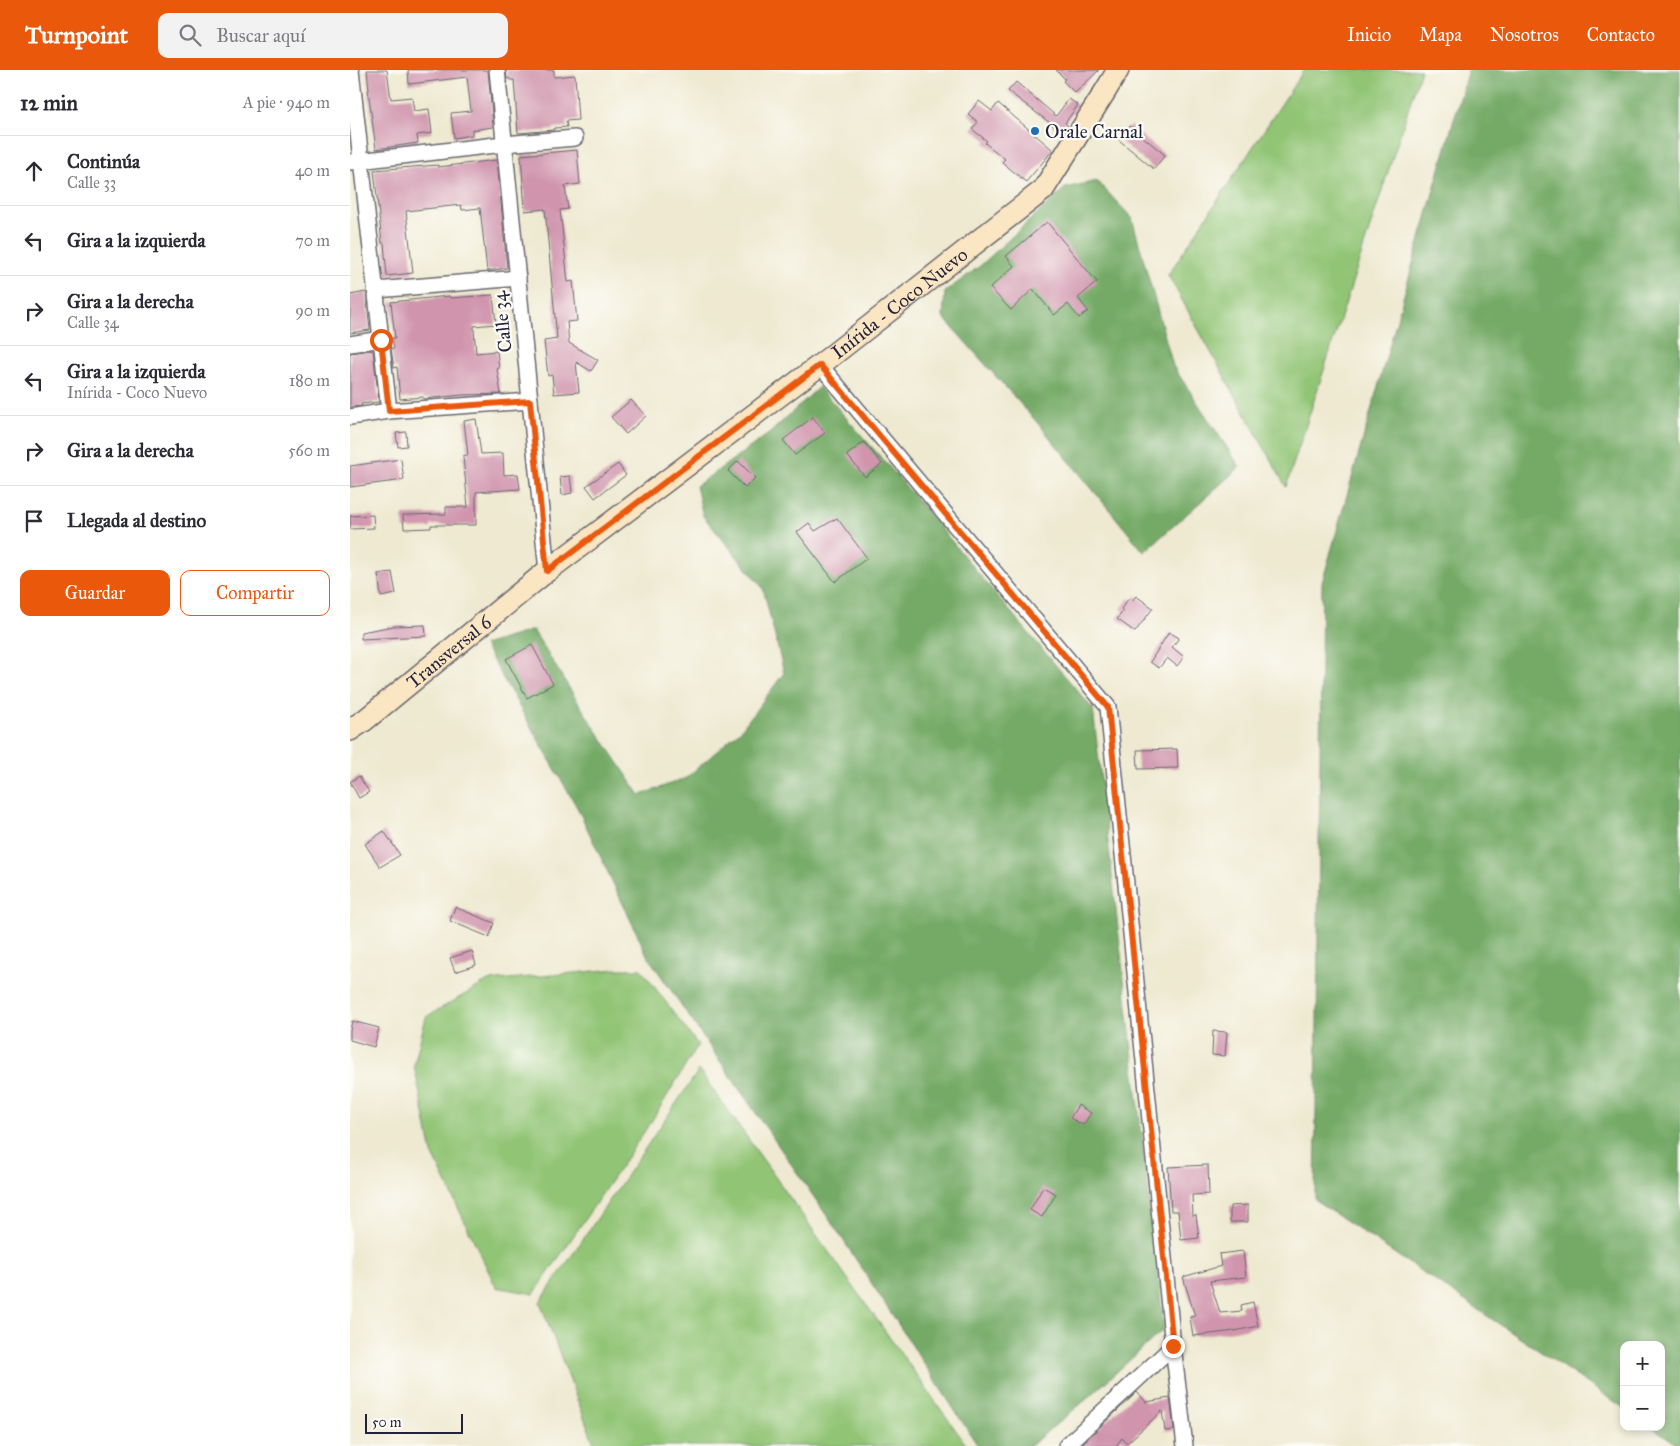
<!DOCTYPE html>
<html lang="es">
<meta charset="utf-8">
<style>
body{margin:0;font-family:"IM FELL Great Primer",serif;background:#f2f2f3;color:#2b2b33}
.controls{position:absolute;right:15px;bottom:15px;display:grid;overflow:hidden;border-radius:10px;box-shadow:0 2px 8px #0003}
.controls button{width:45px;height:45px;display:grid;place-items:center;padding:0;border:0;border-bottom:1px solid #e1e1e2;background:#fff;color:#2b2b33;font:25px sans-serif}
.scale{position:absolute;left:15px;bottom:12px;width:98px;box-sizing:border-box;padding-left:5px;border:2px solid #22223b;border-top:0;font-size:14px;line-height:18px;white-space:nowrap;color:#22223b;-webkit-text-stroke:4px #fdfcf7;paint-order:stroke}
.stop{position:absolute;width:15px;height:15px;margin:-11px;border:4px solid #ea580c;border-radius:50%;background:#fff}
.stop.end{background:#ea580c;border-color:#fff;box-shadow:0 1px 5px #0008}
.list{margin:0;padding:0;list-style:none}
h2{display:flex;justify-content:space-between;align-items:center;height:65px;margin:0;padding:0 20px;font-size:21px}
h2 small{font-size:16px;font-weight:400;color:#7c7c81}
.list li{display:grid;grid-template-columns:32px 1fr auto;gap:15px;align-items:center;box-sizing:border-box;height:70px;padding:0 20px;border-top:1px solid #e1e1e2}
.list b{display:block;font-size:19px;white-space:nowrap}
.list p{margin:0;font-size:16px;white-space:nowrap;color:#7c7c81}
.list em{font-size:16px;font-style:normal;color:#7c7c81}
.actions{display:flex;gap:10px;padding:15px 20px}
.actions a{flex:1;padding:11px 0;border:1px solid #ea580c;border-radius:10px;text-align:center;font-size:18px;color:#ea580c}
.actions .main{background:#ea580c;color:#fff}
.icon{flex:none;width:28px;height:28px;fill:none;stroke:currentColor;stroke-width:2;stroke-linecap:round;stroke-linejoin:round}
.map{position:relative;flex:none;width:1330px;height:1376px;overflow:hidden}
header{display:flex;align-items:center;gap:30px;box-sizing:border-box;height:70px;padding:0 25px;background:#ea580c;color:#fff}
header strong{font-size:24px}
nav{display:flex;gap:28px;margin-inline-start:auto;font-size:18px}
.search{width:350px;height:45px;background:#f2f2f3;display:flex;align-items:center;gap:12px;box-sizing:border-box;padding:0 18px;border-radius:10px;color:#7c7c81;font-size:19px}
main{display:flex}
aside{flex:1;background:#fff}
.map>svg:first-child{display:block}
</style>
<header>
<strong>Turnpoint</strong>
<div class="search"><svg class="icon" aria-label="search" viewBox="0 0 24 24"><circle cx="10" cy="10" r="6"/><path d="M15 15l6 6"/></svg>Buscar aquí</div>
<nav><a>Inicio</a><a>Mapa</a><a>Nosotros</a><a>Contacto</a></nav>
</header>
<main>
<aside>
<h2>12 min<small>A pie · 940 m</small></h2>
<ul class="list">
<li><svg class="icon" aria-label="ahead" viewBox="0 0 24 24"><path d="M12 20V5M6 11l6-6 6 6"/></svg><div><b>Continúa</b><p>Calle 33</p></div><em>40 m</em></li>
<li><svg class="icon" aria-label="left" viewBox="0 0 24 24"><path d="M17 20v-9H6M10 6l-5 5 5 5"/></svg><div><b>Gira a la izquierda</b></div><em>70 m</em></li>
<li><svg class="icon" aria-label="right" viewBox="0 0 24 24"><path d="M7 20v-9h11M14 6l5 5-5 5"/></svg><div><b>Gira a la derecha</b><p>Calle 34</p></div><em>90 m</em></li>
<li><svg class="icon" aria-label="left" viewBox="0 0 24 24"><path d="M17 20v-9H6M10 6l-5 5 5 5"/></svg><div><b>Gira a la izquierda</b><p>Inírida - Coco Nuevo</p></div><em>180 m</em></li>
<li><svg class="icon" aria-label="right" viewBox="0 0 24 24"><path d="M7 20v-9h11M14 6l5 5-5 5"/></svg><div><b>Gira a la derecha</b></div><em>560 m</em></li>
<li><svg class="icon" aria-label="arrive" viewBox="0 0 24 24"><path d="M6 21V4h12l-3 4 3 4H6"/></svg><div><b>Llegada al destino</b></div></li>
</ul>
<div class="actions"><a class="main">Guardar</a><a>Compartir</a></div>
</aside>
<div class="map">
<svg width="1330" height="1376" viewBox="0 0 1330 1376">
<rect width="100%" height="100%" fill="#fdfcf7"/>
<filter id="ink" filterUnits="userSpaceOnUse"><feTurbulence type="fractalNoise" baseFrequency=".02" numOctaves="2"/><feDisplacementMap in="SourceGraphic" scale="10" xChannelSelector="R" yChannelSelector="G"/><feConvolveMatrix kernelMatrix="1 2 1 2 8 2 1 2 1" color-interpolation-filters="sRGB"/></filter>
<filter id="wash" filterUnits="userSpaceOnUse"><feTurbulence type="fractalNoise" baseFrequency=".0096" numOctaves="4" result="noise"/><feDisplacementMap in="SourceGraphic" scale="20" xChannelSelector="R" yChannelSelector="G"/><feGaussianBlur stdDeviation="1.12" result="paint"/><feColorMatrix in="noise" values="0 0 0 0 0 0 0 0 0 0 0 0 0 0 0 0 0 1.4 0 .05"/><feComposite in="paint" operator="in"/></filter>
<g filter="url(#wash)">
<rect width="100%" height="100%" fill="#eee9d0"/>
<!-- green -->
<g fill="#91c475" stroke="#5a7358">
<path d="M954 0H1071L936 417 818 205Z"/>
<path d="M266 899H291L348 975 303 1049 184 1224 146 1217 82 1083 64 995 76 947 138 911Z"/>
<path d="M349 1000 617 1376H245L190 1232Z"/>
</g>
<!-- forest -->
<g fill="#74aa66" stroke="#4b6650">
<path d="M1118 0H1330V1376L1302 1357H1311V1275H1274V1338L965 1130 972 513Z"/>
<path d="M747 111 782 148 823 296 890 397 794 482 692 358 593 247 595 222 630 196 715 118Z"/>
<path d="M469 317 550 409 648 527 743 639 814 1259 738 1328 680 1376H628L486 1159 298 887 228 739 134 575 183 560 231 637 290 725 336 708 391 660 434 603 413 518 353 446 346 416 420 363Z"/>
</g>
<g id="blocks">
<!-- building -->
<g fill="#d095ad">
<path d="M17 0H37L41 29 62 27 64 41 79 39 82 63 67 65 68 73 26 79 18 20H19Z"/>
<path d="M58 0H138L143 57 122 60V65L104 68 101 43 121 41 117 7 59 14Z"/>
<path d="M156 0H204V7L225 5 228 50 216 51 217 57 204 58V60L168 63 164 10H160L159 8 157 9Z"/>
<path d="M706 0H749L725 23 713 11 715 9Z"/>
<path d="M666 12 706 46 719 29 728 35 715 53 718 56 713 63 658 21Z"/>
<path d="M629 31 642 41 648 33 703 80 676 112 652 92 655 89 635 73 637 71 622 59 628 52 618 44Z"/>
<path d="M780 56 815 85 804 99 769 70Z"/>
<path d="M227 80 230 114 215 116 218 139 210 140 218 212 223 211 227 251 217 252 219 273 248 290 241 301 226 292 229 322 204 324 202 305 198 306 194 271 207 269 195 139 175 141 171 85Z"/>
<path d="M147 90 157 198 137 201 130 138 112 140 111 135 56 141 63 203 37 206 34 173H32L24 100 88 95V97Z"/>
<path d="M697 152 747 212 728 228 738 241 729 248 718 234 704 245 683 219 661 240 640 218 664 196 656 186Z"/>
<path d="M16 222 20 260 0 263V225Z"/>
<path d="M143 225 146 254 124 256V260L126 283 147 281 149 298 147 299 151 324 112 325 73 329V327L50 329 47 297 44 298 41 279 44 278 42 268H45L41 232 99 226 100 228Z"/>
<path d="M19 280 23 281 29 332 11 334 12 336 0 337V283Z"/>
<path d="M281 330 296 346 276 364 261 347Z"/>
<path d="M463 347 475 363 445 385 433 370Z"/>
<path d="M126 349 131 384 153 383 154 405 168 404 170 419 126 422V455H81V458L54 459 53 445 96 444V437H118L113 386 118 385 114 351Z"/>
<path d="M56 362 57 376 48 377 46 363Z"/>
<path d="M514 372 532 394 515 407 497 385Z"/>
<path d="M51 389 54 410 0 417V396Z"/>
<path d="M388 391 405 408 395 418 378 401Z"/>
<path d="M268 394 276 405 245 428 236 416Z"/>
<path d="M220 406 222 423 212 425 210 407Z"/>
<path d="M23 445 24 458 0 459V446Z"/>
<path d="M487 448 517 488 485 512 447 462 459 453 465 461Z"/>
<path d="M42 502 46 524 31 527 28 504Z"/>
<path d="M786 526 803 538 785 562 767 549 773 541 771 539 779 528 782 531Z"/>
<path d="M75 555 76 566 11 569V562L44 556Z"/>
<path d="M819 562 829 568 822 577 834 587 827 596 817 588 809 598 800 592Z"/>
<path d="M182 575 203 614 177 628 156 589Z"/>
<path d="M827 679 828 698 788 699 787 680Z"/>
<path d="M9 706 19 722 9 728 0 712Z"/>
<path d="M34 761 50 785 30 797 15 774Z"/>
<path d="M105 837 144 853 139 867 100 851Z"/>
<path d="M122 881 126 895 105 902 100 888Z"/>
<path d="M2 951 29 958 24 977 0 970V960Z"/>
<path d="M863 961 877 962 875 986 862 985Z"/>
<path d="M728 1035 741 1043 733 1055 720 1048Z"/>
<path d="M858 1095 859 1124 842 1125 843 1146 846 1145 849 1168 831 1170 828 1141H821L818 1097Z"/>
<path d="M693 1117 706 1124 692 1147 680 1140Z"/>
<path d="M898 1135V1152H880V1136Z"/>
<path d="M893 1181 896 1207 860 1211 870 1243 892 1241 891 1235 903 1232 908 1256 885 1261 843 1266 840 1247 845 1246 833 1207 871 1196 869 1184Z"/>
<path d="M787 1322 796 1332 820 1328 824 1360 815 1361 812 1341 777 1373 772 1368 766 1376H730Z"/>
</g>
</g>
</g>
<g filter="url(#ink)">
<use href="#blocks" fill-opacity="0" stroke="#69686f" stroke-width="1"/>
<g fill="none" stroke-linecap="round" stroke-linejoin="round">
<!-- street casing -->
<g stroke="#69686f" stroke-width="18">
<g id="street">
<path d="M1 0 39 341"/>
<path d="M147 0 197 501"/>
<path d="M0 92 154 74 225 68"/>
<path d="M26 220 168 208"/>
<path d="M0 274 31 269"/>
<path d="M470 295 758 637 823 1276 835 1376"/>
<path d="M0 347 39 341 180 331"/>
<path d="M716 1376 823 1276"/>
</g>
</g>
<!-- secondary casing -->
<g stroke="#69686f" stroke-width="24">
<g id="secondary">
<path id="s1" d="M0 660 15 650 197 501 470 295 693 120 756 20 768 0"/>
</g>
</g>
<!-- street -->
<use href="#street" stroke="#fff" stroke-width="15"/>
<!-- secondary -->
<use href="#secondary" stroke="#fbe6c3" stroke-width="21"/>
</g>
</g>
<g fill="none" stroke-linecap="round" stroke-linejoin="round" filter="url(#ink)">
<!-- route -->
<path stroke="#ea580c" stroke-width="6" d="M31 270 39 341 180 331 197 501 470 295 758 637 823 1276"/>
</g>
<!-- markers -->
<circle fill="#1f6fb2" stroke="#fdfcf7" stroke-width="2" cx="685" cy="61" r="5"/>
<g text-anchor="middle" dominant-baseline="central" stroke-width="4.5" stroke-linejoin="round" paint-order="stroke">
<!-- poi labels -->
<g font-size="19" fill="#22223b" stroke="#fdfcf7" text-anchor="start">
<text x="695" y="61">Orale Carnal</text>
</g>
<!-- street labels -->
<g font-size="19" fill="#22223b" stroke="#fdfcf7">
<text stroke="none"><textPath href="#s1" startOffset="696">Inírida - Coco Nuevo</textPath></text>
<text transform="translate(152 252) rotate(-96)">Calle 34</text>
<text stroke="none"><textPath href="#s1" startOffset="126">Transversal 6</textPath></text>
</g>
</g>
</svg>
<div class="controls">
<button>+</button>
<button>−</button>
</div>
<div class="scale">50 m</div>
<div class="stop" style="left:31px;top:270px"></div>
<div class="stop end" style="left:823px;top:1276px"></div>
</div>
</main>
